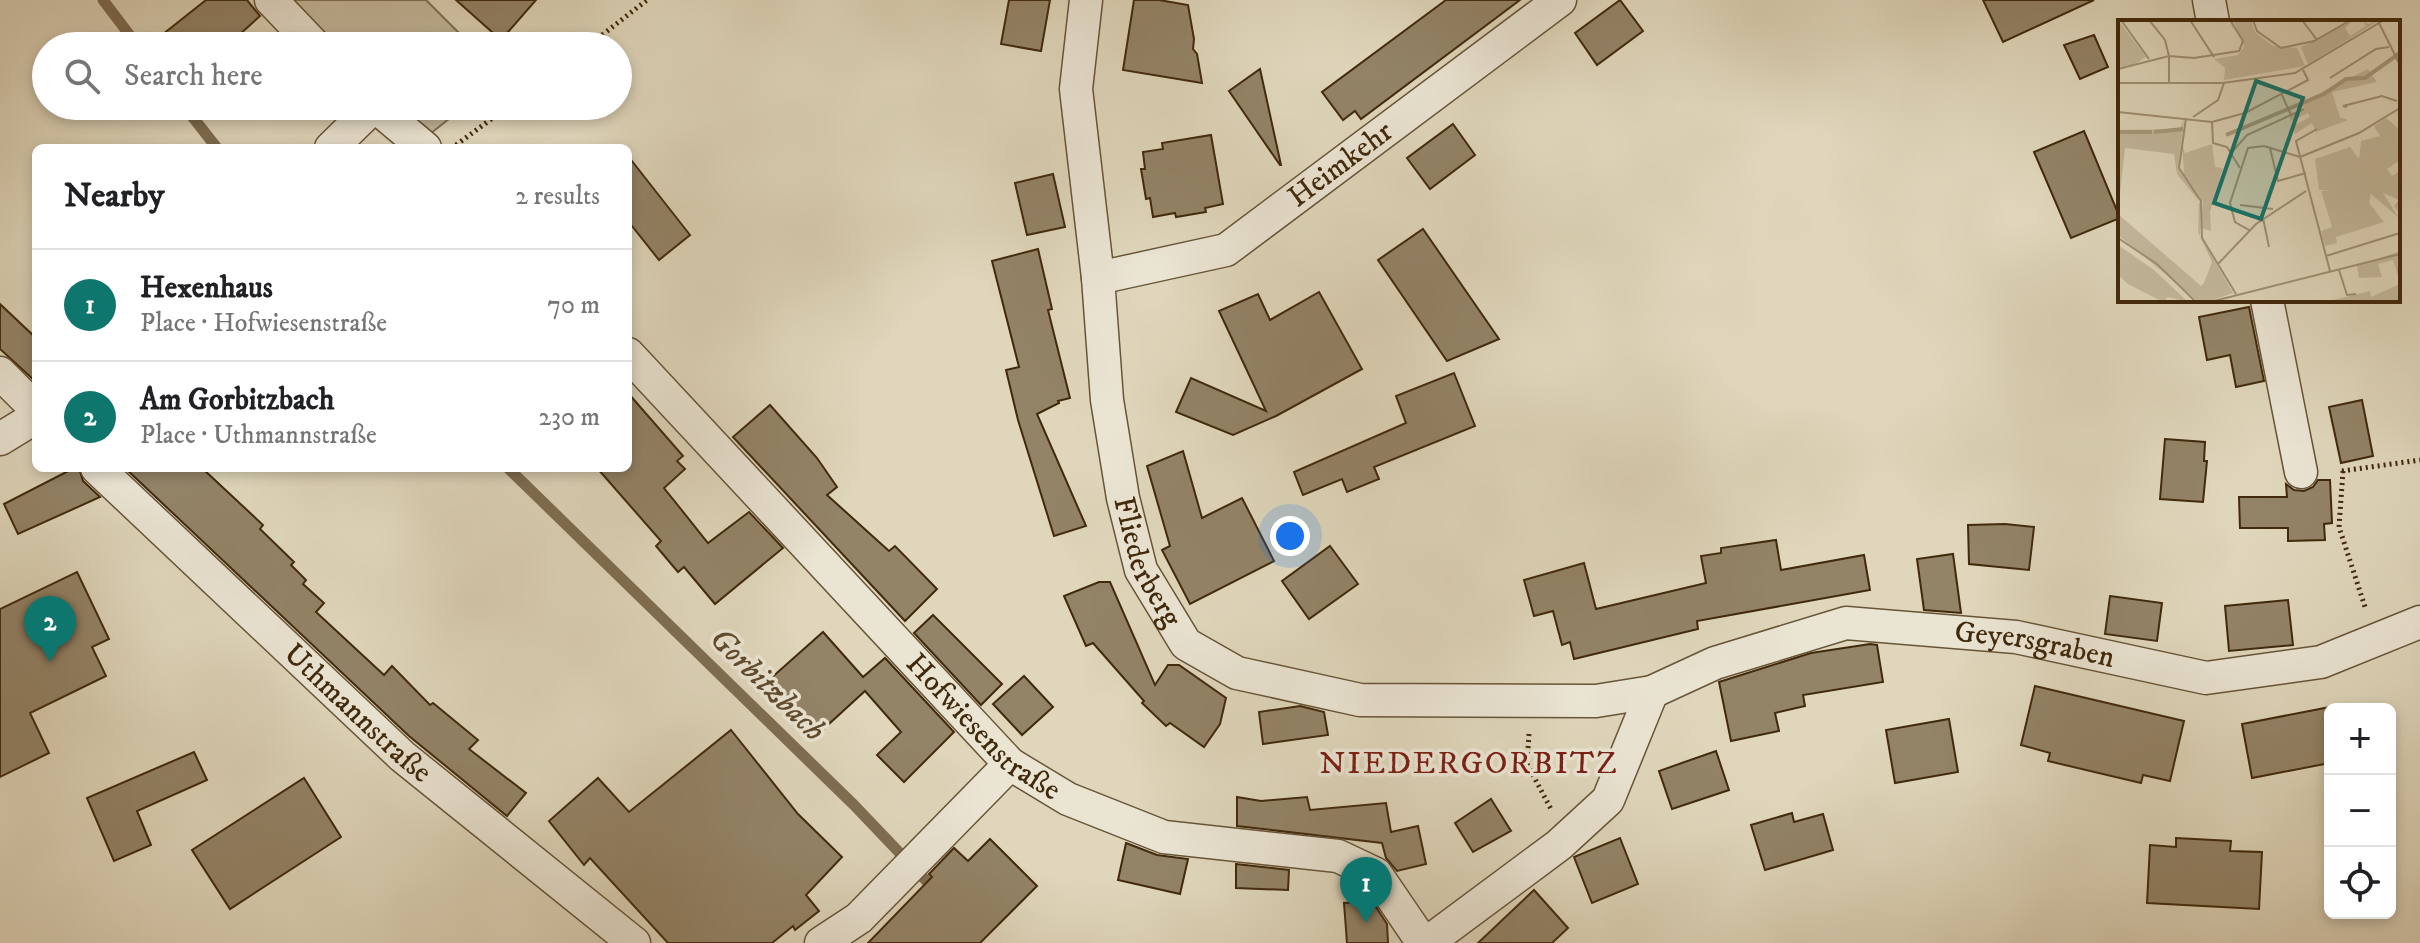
<!DOCTYPE html>
<meta charset="utf-8">
<style>
body{margin:0;font-family:"IM FELL DW Pica",serif;background:#f6f6f6;color:#202124}
.controls{position:absolute;right:24px;bottom:24px;display:grid;overflow:hidden;border-radius:12px;box-shadow:0 4px 12px #0003}
.controls button{width:72px;height:72px;display:grid;place-items:center;padding:0;border:0;border-bottom:2px solid #e0e0e0;background:#fff;color:#202124;font:40px sans-serif}
.you{position:absolute;left:1290px;top:536px;width:28px;height:28px;margin:-20px;border:6px solid #fff;border-radius:50%;background:#1a73e8;box-shadow:0 0 0 12px #1a73e833}
.badge{display:grid;place-items:center;width:52px;height:52px;border-radius:50%;background:#0f766e;color:#fff;font-size:26px;font-weight:700}
.pin{position:absolute;translate:-50% -66px;filter:drop-shadow(0 2px 4px #0008)}
.pin::after{content:'';position:absolute;top:42px;width:28px;height:24px;background:inherit;clip-path:polygon(0 0,100% 0,50% 100%)}
.list{margin:0;padding:0;list-style:none}
h2{display:flex;justify-content:space-between;align-items:center;height:104px;margin:0;padding:0 32px;font-size:34px}
h2 small{font-size:26px;font-weight:400;color:#757577}
.list li{display:grid;grid-template-columns:52px 1fr auto;gap:24px;align-items:center;box-sizing:border-box;height:112px;padding:0 32px;border-top:2px solid #e0e0e0}
.list b{display:block;font-size:30px;white-space:nowrap}
.list p{margin:0;font-size:26px;white-space:nowrap;color:#757577}
.list em{font-size:26px;font-style:normal;color:#757577}
.icon{flex:none;width:44px;height:44px;fill:none;stroke:currentColor;stroke-width:2;stroke-linecap:round;stroke-linejoin:round}
.map{position:relative;flex:none;width:2420px;height:943px;overflow:hidden}
.search{position:absolute;background:#fff;box-shadow:0 4px 12px #0003;left:32px;top:32px;width:600px;height:88px;display:flex;align-items:center;gap:20px;box-sizing:border-box;padding:0 28px;border-radius:44px;color:#757577;font-size:30px}
.panel{position:absolute;background:#fff;box-shadow:0 4px 12px #0003;left:32px;top:144px;width:600px;height:328px;border-radius:12px}
.map>svg:first-child{display:block}
</style>
<div class="map">
<svg width="2420" height="943" viewBox="0 0 2420 943">
<rect width="100%" height="100%" fill="#dfd6bb"/>
<filter id="stains"><feTurbulence type="fractalNoise" baseFrequency=".0025" numOctaves="4"/><feColorMatrix values="0 0 0 0 .2 0 0 0 0 .09 0 0 0 0 .02 0 0 0 .5 -.17"/></filter>
<radialGradient id="worn" r=".72"><stop offset=".6" stop-color="#630" stop-opacity="0"/><stop offset="1" stop-color="#630" stop-opacity=".3"/></radialGradient>
<!-- green -->
<g fill="#c4b99d" stroke="#827154" stroke-width="2">
<path d="M284 0H426L472 46H334Z"/>
<path d="M400 106H465L430 134Z"/>
</g>
<g fill="none" stroke-linecap="round" stroke-linejoin="round">
<!-- stream -->
<g stroke="#7f6d51" stroke-width="11">
<path d="M103 0 138 46"/>
<path d="M184 106 217 148"/>
<path d="M508 468 854 805 936 891"/>
</g>
</g>
<!-- building -->
<g fill="#938367" stroke="#41290b" stroke-width="2">
<path d="M206 0H247L260 16 227 46H148Z"/>
<path d="M456 0H536L501 40Z"/>
<path d="M1009 0H1050L1041 51 1001 44Z"/>
<path d="M1134 0H1159L1188 5 1194 39 1193 49 1197 54 1202 83 1123 70Z"/>
<path d="M1446 0H1520L1361 119 1355 111 1343 120 1322 92Z"/>
<path d="M1620 0 1643 31 1597 65 1575 33Z"/>
<path d="M1983 0H2094L2003 42Z"/>
<path d="M2094 35 2108 67 2080 79 2064 45Z"/>
<path d="M1260 69 1281 165H1280L1229 91Z"/>
<path d="M1453 124 1475 155 1430 189 1407 158Z"/>
<path d="M2084 131 2120 218 2071 238 2034 152Z"/>
<path d="M1211 135 1223 204 1205 208 1206 212 1176 217 1175 213 1153 217 1150 198 1146 199 1141 169H1145L1143 152 1163 149 1162 143Z"/>
<path d="M628 156 690 235 659 260 628 221Z"/>
<path d="M1053 174 1065 227 1027 235 1015 183Z"/>
<path d="M1423 229 1499 339 1447 361 1378 260Z"/>
<path d="M1038 249 1052 309 1048 310 1070 398 1058 401 1059 403 1037 414 1086 526 1054 536 1018 420 1006 370 1019 367 992 261Z"/>
<path d="M1319 292 1362 369 1276 416 1233 435 1176 412 1191 378 1266 411 1219 311 1258 294 1270 320Z"/>
<path d="M0 304 36 338V382L0 349Z"/>
<path d="M2249 307 2264 381 2236 387 2230 355 2207 360 2199 317Z"/>
<path d="M1454 373 1475 426 1374 467 1379 479 1347 492 1342 479 1303 495 1294 472 1406 423 1396 396Z"/>
<path d="M628 393 683 456 677 461 685 469 664 488 708 543 749 512 783 548 715 604 684 567 678 572 656 546 661 541 597 468H628Z"/>
<path d="M2362 400 2373 456 2341 463 2329 407Z"/>
<path d="M770 405 817 458 837 487 827 495 889 551 895 546 937 589 905 621 733 437Z"/>
<path d="M2165 439 2205 442 2204 461H2207L2203 502 2160 499Z"/>
<path d="M1183 451 1202 518 1242 498 1274 561 1190 604 1162 550 1170 546 1147 466Z"/>
<path d="M74 468H79L83 481 100 497 18 534 4 504Z"/>
<path d="M125 468H202L263 525 260 529 294 562 291 565 306 580 303 584 324 603 316 612 384 675 392 666 430 705 433 703 478 740 469 749 526 793 507 816 409 736Z"/>
<path d="M2318 480H2330L2332 523 2324 524 2325 540 2288 541V528H2240L2239 497H2287L2286 484 2294 490 2304 491 2313 487Z"/>
<path d="M2005 524 2034 527 2029 570 1969 564 1968 525Z"/>
<path d="M1776 540 1781 570 1864 555 1870 590 1697 621 1698 629 1574 659 1570 642 1562 645 1553 611 1534 616 1524 580 1584 563 1596 609 1706 583 1701 556 1721 553V548Z"/>
<path d="M1330 546 1358 584 1309 619 1282 581Z"/>
<path d="M1953 554 1961 613 1924 610 1917 559Z"/>
<path d="M77 572 109 639 92 647 106 676 30 713 49 753 0 777V609Z"/>
<path d="M1099 582H1110L1155 685 1168 665H1179L1226 698 1220 724 1204 747 1170 723 1166 726 1142 703 1144 701 1093 643 1086 646 1064 596Z"/>
<path d="M2110 596 2162 603 2157 641 2105 634Z"/>
<path d="M2288 600 2293 645 2229 651 2225 606Z"/>
<path d="M933 615 1002 684 981 705 914 633Z"/>
<path d="M823 632 863 677 885 658 954 732 904 782 877 755 901 732 865 691 818 734 770 679Z"/>
<path d="M1870 644 1877 645 1883 682 1803 695 1805 706 1775 713 1779 731 1731 741 1719 682 1811 653Z"/>
<path d="M1024 676 1053 707 1022 735 993 704Z"/>
<path d="M2035 686 2184 721 2170 781 2143 775 2141 783 2048 761 2050 753 2021 745Z"/>
<path d="M1300 706 1324 712 1328 735 1263 744 1259 712Z"/>
<path d="M2330 707V763L2252 778 2242 724Z"/>
<path d="M1949 719 1958 772 1895 783 1886 730Z"/>
<path d="M731 730 798 814 842 857 806 895 819 911 795 930 793 926 772 943H668L590 858 584 865 549 821 598 778 629 812Z"/>
<path d="M1716 751 1729 790 1672 809 1659 771Z"/>
<path d="M194 752 207 780 137 811 151 845 114 861 87 798Z"/>
<path d="M304 778 341 837 230 909 192 850Z"/>
<path d="M1237 797 1261 801 1307 797 1310 810 1386 803 1391 832 1418 826 1426 864 1397 871 1386 858 1382 843 1237 826Z"/>
<path d="M1491 799 1511 831 1473 852 1455 823Z"/>
<path d="M1792 813 1794 822 1823 814 1833 850 1765 870 1751 825Z"/>
<path d="M1620 838 1638 884 1592 903 1574 857Z"/>
<path d="M2176 838 2231 841 2230 851 2262 852 2259 909 2147 903 2150 845 2176 847Z"/>
<path d="M990 839 1037 886 980 943H868L932 877 929 874 954 848 968 861Z"/>
<path d="M1126 843 1157 855 1188 859 1180 894 1118 880Z"/>
<path d="M1236 864 1289 870 1288 890 1236 888Z"/>
<path d="M1534 890 1568 928 1552 943H1478Z"/>
<path d="M1372 901 1387 924 1388 943H1347L1344 903Z"/>
</g>
<g fill="none" stroke-linecap="round" stroke-linejoin="round">
<!-- minor casing -->
<g stroke="#685437" stroke-width="35">
<g id="minor">
<path d="M271 0 315 46"/>
<path id="s1" d="M1086 0 1076 89 1098 278 1107 400 1123 498 1141 570 1186 644 1237 673 1360 700 1596 701 1652 692 1715 663 1846 623 2016 637 2206 678 2321 662 2420 622"/>
<path d="M2209 0 2213 22"/>
<path d="M375 106 425 148"/>
<path d="M331 148 374 106"/>
<path id="s2" d="M1098 278 1226 250 1560 0"/>
<path d="M2267 300 2301 472"/>
<path id="s3" d="M628 354 1010 764 1068 799 1164 837 1338 856 1376 874 1423 943"/>
<path d="M0 373 36 409"/>
<path d="M0 439 36 417"/>
<path id="s4" d="M97 468 402 756 634 943"/>
<path d="M821 943 859 918 1010 764"/>
<path d="M1427 943 1559 845 1608 800 1652 692"/>
</g>
</g>
<!-- path -->
<g stroke="#41290b" stroke-width="5" stroke-dasharray="2 4" stroke-linecap="butt">
<path d="M588 46 647 0"/>
<path d="M456 145 509 106"/>
<path d="M2342 471 2420 460"/>
<path d="M2343 471 2339 527 2366 610"/>
<path d="M1529 734 1527 764 1551 809"/>
</g>
<!-- minor -->
<use href="#minor" stroke="#eae4d3" stroke-width="32"/>
</g>
<g text-anchor="middle" dominant-baseline="central" stroke-width="7" stroke-linejoin="round" paint-order="stroke">
<!-- street labels -->
<g font-size="30" fill="#41290b" stroke="#eae4d3">
<text stroke="none"><textPath href="#s2" startOffset="274">Heimkehr</textPath></text>
<text stroke="none"><textPath href="#s1" startOffset="570">Fliederberg</textPath></text>
<text stroke="none"><textPath href="#s1" startOffset="1536">Geyersgraben</textPath></text>
<text stroke="none"><textPath href="#s4" startOffset="358">Uthmannstraße</textPath></text>
<text stroke="none"><textPath href="#s3" startOffset="516">Hofwiesenstraße</textPath></text>
</g>
<!-- water labels -->
<g font-size="32" font-style="italic" fill="#604b2e" stroke="#eae4d3">
<text transform="translate(767 685) rotate(44)">Gorbitzbach</text>
</g>
<!-- neighbourhood labels -->
<g font-size="32" letter-spacing="2" fill="#7a1f14" stroke="#eae4d3">
<text x="1469" y="764">NIEDERGORBITZ</text>
</g>
</g>
<!-- overview -->
<g transform="translate(2118 20)">
<rect width="282" height="282" fill="#dfd6bb"/>
<path d="M0 0 28 37 17 44 3 47 0 42ZM115 0H133L137 12 155 26 179 28 187 46 106 60 107 48 96 39 120 35 126 26ZM236 0 227 8 232 16 248 6 245 0 250 4 262 0 190 44 183 27ZM250 49 259 62 214 72 222 97 230 100 198 112 194 103 177 114 175 106 192 97 190 93 173 101 171 97 186 89 184 82ZM268 98 282 110V146L279 142 269 149 274 156 282 151V194L276 186 281 180 265 173 281 198 253 174 251 183 266 202 218 217 219 223 207 226 203 211 214 207 203 171 213 170H201L197 139 232 127 241 139 243 121 262 116 256 106ZM66 99 60 149 79 175 83 187 82 216 115 273 89 282H81L0 215V194L83 266 86 263 94 242 80 212 81 181 59 154 56 134 7 128 0 192V110L62 109ZM64 124 67 133 94 124 97 147 105 148 92 192 93 211 83 208 85 182 66 154ZM0 225 36 250 70 282 50 277 45 282 10 264 0 255ZM282 231V262L275 240 260 244 264 257 241 258 239 246ZM282 264V282H207L252 271 253 277Z" fill="#c4b99d"/>
<path fill="none" stroke="#a99b7f" stroke-width="4" d="M0 112H34M36 112 65 109M108 115 206 74 228 59 247 58 282 33"/>
<path fill="none" stroke="#a09175" stroke-width="2" d="M3 0 31 39M31 0 47 20 51 36 76 38 121 31 125 21 112 0M72 0 96 37M135 0 139 11 163 28 196 21 233 0M184 0 199 20M261 3 282 45M0 49 51 36V63M212 58 258 29 271 27M0 63H105L177 53 266 0M163 73 173 95M229 87 225 86 264 76 279 81M0 92 94 102 127 93 190 60 185 50M75 97 100 80 106 63M68 98 61 148 83 181 84 218 118 274M94 102 95 123 109 127 122 148M199 109 178 121 212 251M152 128 160 161 188 153M113 133 129 115 186 89M182 137 241 113 282 88M122 185 155 189M145 198 151 227M131 210 117 202 112 183 130 128 146 126 182 137M0 218 39 244 78 282M208 236 282 213M100 244 138 204 188 171M221 250 229 275 238 274M92 282 282 234"/>
<path fill="#0f766e" fill-opacity="0.15" stroke="#0f766e" stroke-width="4" d="M138 61 185 78 143 199 96 183Z"/>
<rect width="282" height="282" fill="none" stroke="#41290b" stroke-width="4"/>
</g>
<rect width="100%" height="100%" filter="url(#stains)"/>
<rect width="100%" height="100%" fill="url(#worn)"/>
</svg>
<div class="controls">
<button>+</button>
<button>−</button>
<button><svg class="icon" aria-label="locate" viewBox="0 0 24 24"><circle cx="12" cy="12" r="6"/><path d="M12 2v4M12 18v4M2 12h4M18 12h4"/></svg></button>
</div>
<div class="you"></div>
<div class="pin badge" style="left:1366px;top:923px">1</div>
<div class="pin badge" style="left:50px;top:662px">2</div>
<div class="search"><svg class="icon" aria-label="search" viewBox="0 0 24 24"><circle cx="10" cy="10" r="6"/><path d="M15 15l6 6"/></svg>Search here</div>
<section class="panel">
<h2>Nearby<small>2 results</small></h2>
<ul class="list">
<li><span class="badge">1</span><div><b>Hexenhaus</b><p>Place · Hofwiesenstraße</p></div><em>70 m</em></li>
<li><span class="badge">2</span><div><b>Am Gorbitzbach</b><p>Place · Uthmannstraße</p></div><em>230 m</em></li>
</ul>
</section>
</div>
